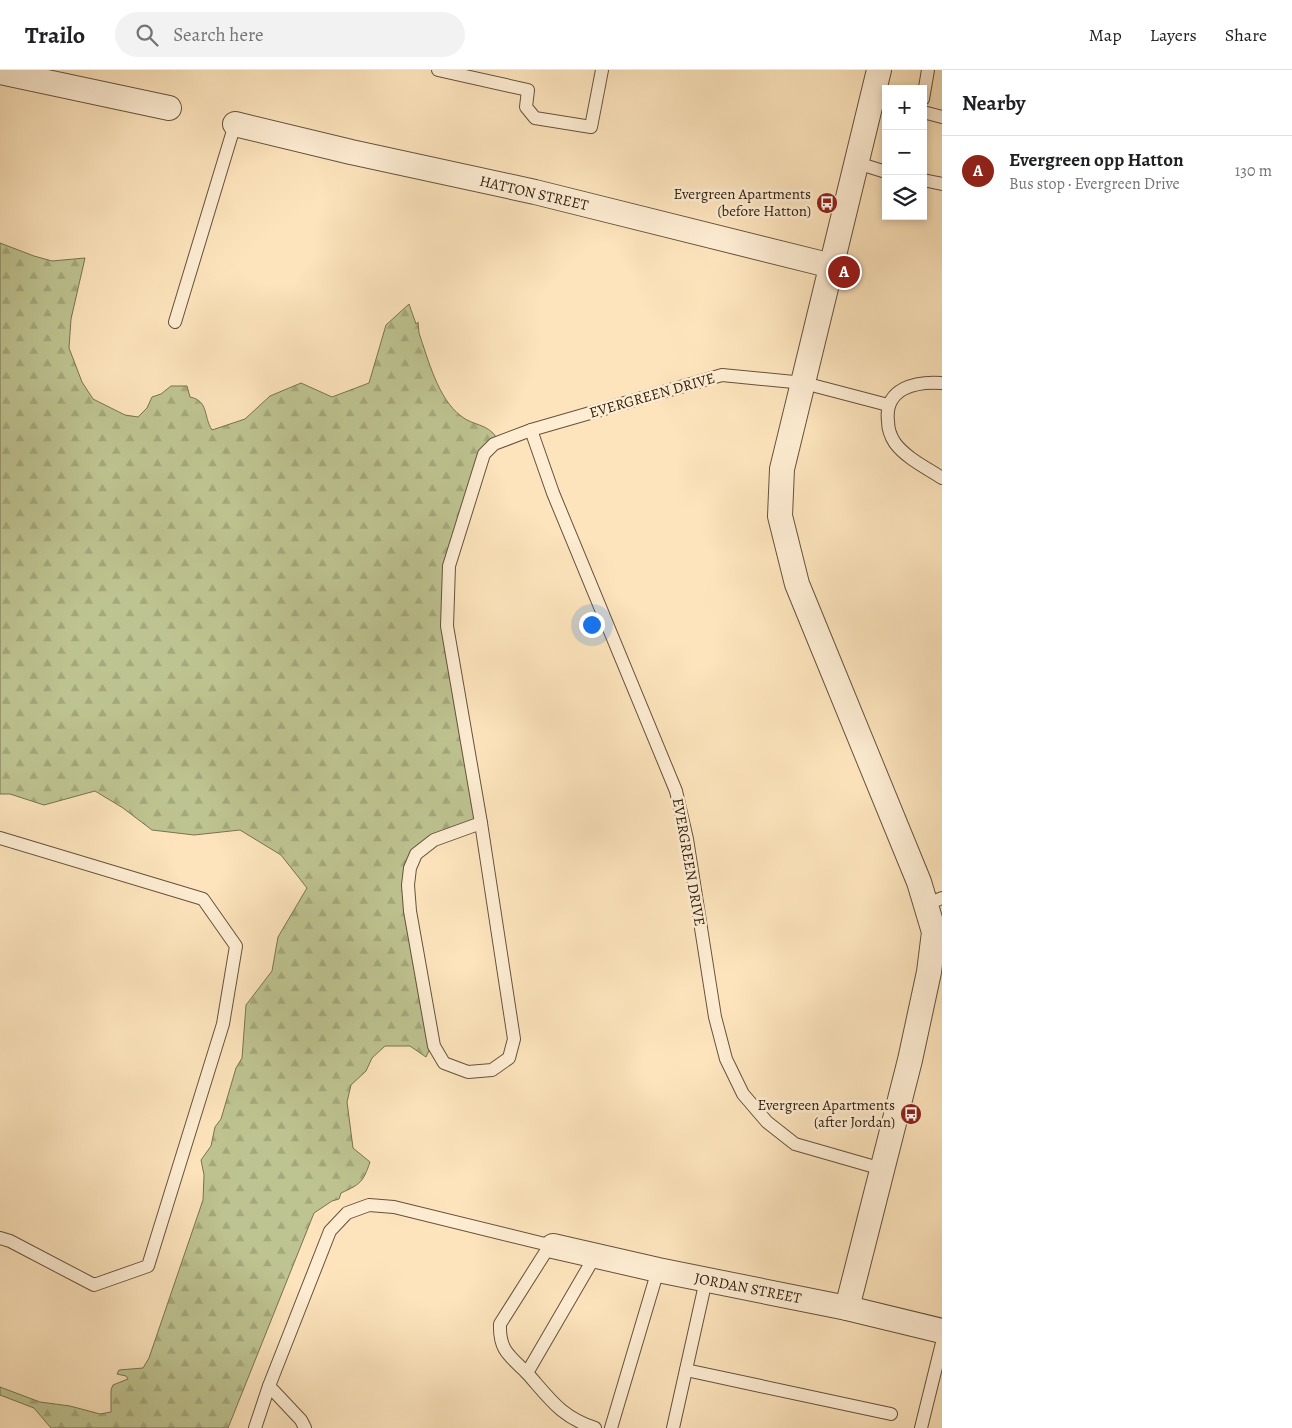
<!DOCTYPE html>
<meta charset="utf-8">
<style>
body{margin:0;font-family:Alegreya,serif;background:#f2f2f2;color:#202124}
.controls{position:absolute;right:15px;top:15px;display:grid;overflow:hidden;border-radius:0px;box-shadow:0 2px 8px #0003}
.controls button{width:45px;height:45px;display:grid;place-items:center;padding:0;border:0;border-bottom:1px solid #e0e0e0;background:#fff;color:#202124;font:25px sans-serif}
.you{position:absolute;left:591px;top:554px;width:18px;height:18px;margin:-12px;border:4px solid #fff;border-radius:50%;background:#1a73e8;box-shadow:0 0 0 8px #1a73e833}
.badge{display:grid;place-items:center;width:32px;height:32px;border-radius:50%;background:#8f2418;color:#fff;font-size:16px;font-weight:700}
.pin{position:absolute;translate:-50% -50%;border:2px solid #fff;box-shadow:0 1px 5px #0006}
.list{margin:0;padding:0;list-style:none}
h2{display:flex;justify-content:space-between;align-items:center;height:65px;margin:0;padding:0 20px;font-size:21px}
h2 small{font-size:16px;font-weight:400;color:#757577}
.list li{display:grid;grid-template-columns:32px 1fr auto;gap:15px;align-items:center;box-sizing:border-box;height:70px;padding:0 20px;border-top:1px solid #e0e0e0}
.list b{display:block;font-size:19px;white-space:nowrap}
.list p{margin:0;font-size:16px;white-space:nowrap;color:#757577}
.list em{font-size:16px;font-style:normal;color:#757577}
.icon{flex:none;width:28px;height:28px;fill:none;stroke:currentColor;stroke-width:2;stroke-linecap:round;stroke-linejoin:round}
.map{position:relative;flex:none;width:942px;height:1358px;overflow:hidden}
header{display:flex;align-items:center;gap:30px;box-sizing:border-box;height:70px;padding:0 25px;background:#fff;border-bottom:1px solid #e0e0e0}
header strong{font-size:24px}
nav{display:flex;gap:28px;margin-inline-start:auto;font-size:18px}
.search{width:350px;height:45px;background:#f2f2f2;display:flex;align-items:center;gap:12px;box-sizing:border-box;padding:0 18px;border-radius:28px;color:#757577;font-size:19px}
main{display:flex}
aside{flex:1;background:#fff}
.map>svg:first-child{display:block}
</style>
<header>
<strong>Trailo</strong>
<div class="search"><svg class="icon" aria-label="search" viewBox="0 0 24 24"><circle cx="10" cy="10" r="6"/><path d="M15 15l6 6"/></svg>Search here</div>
<nav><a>Map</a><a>Layers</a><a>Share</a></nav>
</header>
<main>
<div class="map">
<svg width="942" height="1358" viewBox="0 0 942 1358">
<defs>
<pattern id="forest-firs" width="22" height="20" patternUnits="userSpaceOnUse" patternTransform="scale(1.25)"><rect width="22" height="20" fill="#bec491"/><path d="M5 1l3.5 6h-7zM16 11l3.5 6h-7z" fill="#a4a87c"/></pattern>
</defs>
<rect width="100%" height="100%" fill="#fde4bc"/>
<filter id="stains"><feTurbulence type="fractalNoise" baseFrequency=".004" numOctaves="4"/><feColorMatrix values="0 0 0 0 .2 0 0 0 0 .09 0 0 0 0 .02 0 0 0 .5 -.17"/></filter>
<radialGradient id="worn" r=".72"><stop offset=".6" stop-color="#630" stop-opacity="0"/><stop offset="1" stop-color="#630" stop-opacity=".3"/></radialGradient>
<!-- forest -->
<path fill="url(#forest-firs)" stroke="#787252" d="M0 173 34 186 52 191 85 188 71 249 69 278 82 312 93 329 125 345 138 347 147 338 152 327 161 324 171 316H187L190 327C209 331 203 346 212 360L245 349 270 326 301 313 332 327 369 313 386 255 409 234 416 254 418 252 419 263C428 289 438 329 461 346 473 356 487 353 497 368L459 455 446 559 478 751 431 770 408 803 432 974 426 987 410 976H385L372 988 366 1001 351 1015 347 1032 353 1078 370 1092C363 1112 361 1114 341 1123L339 1129 332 1131 314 1143 228 1358H51L34 1338 0 1325V1317L40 1332 70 1336 100 1344 111 1342V1320L113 1315 128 1309 126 1306 117 1304 119 1300 143 1298 149 1288 203 1130 204 1105 201 1090 211 1076 215 1057 221 1049 236 998 242 988 246 935 272 901 278 867 307 818 281 785 240 760 194 765 152 760 123 738 95 721 44 735 10 724H0Z"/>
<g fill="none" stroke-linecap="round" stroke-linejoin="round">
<!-- service casing -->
<g stroke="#65523c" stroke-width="14">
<g id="service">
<path d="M438 0 528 20 526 37 535 48 591 57 602 0"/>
<path d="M923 29 928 0"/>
<path d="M923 42 942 47"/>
<path d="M857 93 886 102"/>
<path d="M923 110 942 114"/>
<path d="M175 252 235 54"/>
<path d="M942 313C916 311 884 318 888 351 888 358 891 367 895 373 906 388 927 398 942 408"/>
<path d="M531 360 553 423 676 721 687 769 715 947 726 989 743 1024 767 1052 795 1074 882 1099"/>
<path d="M481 753 447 556 449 496 484 384 494 374 531 360 722 305 804 313 888 335"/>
<path d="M481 753 514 969 509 988 492 1000 468 1002 444 993 434 976 410 841 408 815 410 798 416 784 434 770Z"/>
<path d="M0 768 203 829 236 876 223 954 148 1196 94 1215 10 1171 0 1168"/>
<path d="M925 835 942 828"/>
<path d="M595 1186 527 1303C550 1329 561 1347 595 1358"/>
<path d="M686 1300 891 1344"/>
<path d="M527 1303C510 1286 499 1281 500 1254L550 1175"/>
<path d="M269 1316 301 1350 305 1358"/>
<path d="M255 1358 269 1316 330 1161 347 1143 369 1135 394 1137 553 1176"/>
<path d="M611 1358 658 1200"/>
<path d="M673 1358 706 1210"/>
<path d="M921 1358 942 1273"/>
</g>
</g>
<!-- minor casing -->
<g stroke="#65523c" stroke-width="26">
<g id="minor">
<path d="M0 2 169 38"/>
<path d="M235 54 351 82 535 122 832 196"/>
<path d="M553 1176 658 1200 847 1238 942 1261"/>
<path d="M847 1238 910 990 929 902 934 862 919 812 797 514 780 446 782 399 879 0"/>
</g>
</g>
<!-- service -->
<use href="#service" stroke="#feedd3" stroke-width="12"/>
<!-- minor -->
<use href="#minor" stroke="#feedd3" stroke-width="24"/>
</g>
<!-- icons -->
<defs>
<g id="bus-disc" transform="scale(1.125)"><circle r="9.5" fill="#8f2418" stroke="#feedd3"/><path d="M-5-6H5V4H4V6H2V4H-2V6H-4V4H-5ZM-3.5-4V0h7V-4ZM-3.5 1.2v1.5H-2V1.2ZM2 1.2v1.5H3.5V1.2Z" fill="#fff"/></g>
</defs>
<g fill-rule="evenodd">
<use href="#bus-disc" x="827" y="133"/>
<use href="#bus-disc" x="911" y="1044"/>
</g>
<g text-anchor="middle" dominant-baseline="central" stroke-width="5" stroke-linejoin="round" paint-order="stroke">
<!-- street labels -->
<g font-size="15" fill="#322112" stroke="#feedd3">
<text transform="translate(534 123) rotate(13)">HATTON STREET</text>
<text transform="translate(652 325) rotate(-16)">EVERGREEN DRIVE</text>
<text transform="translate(689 792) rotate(80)">EVERGREEN DRIVE</text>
<text transform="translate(748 1218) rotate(11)">JORDAN STREET</text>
</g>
<!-- poi labels -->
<g font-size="15" fill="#322112" stroke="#feedd3" text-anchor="end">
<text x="811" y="124">Evergreen Apartments<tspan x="811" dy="17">(before Hatton)</tspan></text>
<text x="895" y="1035">Evergreen Apartments<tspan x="895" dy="17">(after Jordan)</tspan></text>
</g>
</g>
<rect width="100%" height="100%" filter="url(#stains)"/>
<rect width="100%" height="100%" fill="url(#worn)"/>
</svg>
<div class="controls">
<button>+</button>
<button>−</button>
<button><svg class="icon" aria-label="layers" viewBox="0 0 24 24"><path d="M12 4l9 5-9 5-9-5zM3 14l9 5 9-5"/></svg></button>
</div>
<div class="you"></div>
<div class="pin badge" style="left:844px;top:202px">A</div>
</div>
<aside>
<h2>Nearby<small></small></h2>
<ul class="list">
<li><span class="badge">A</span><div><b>Evergreen opp Hatton</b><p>Bus stop · Evergreen Drive</p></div><em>130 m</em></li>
</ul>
</aside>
</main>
